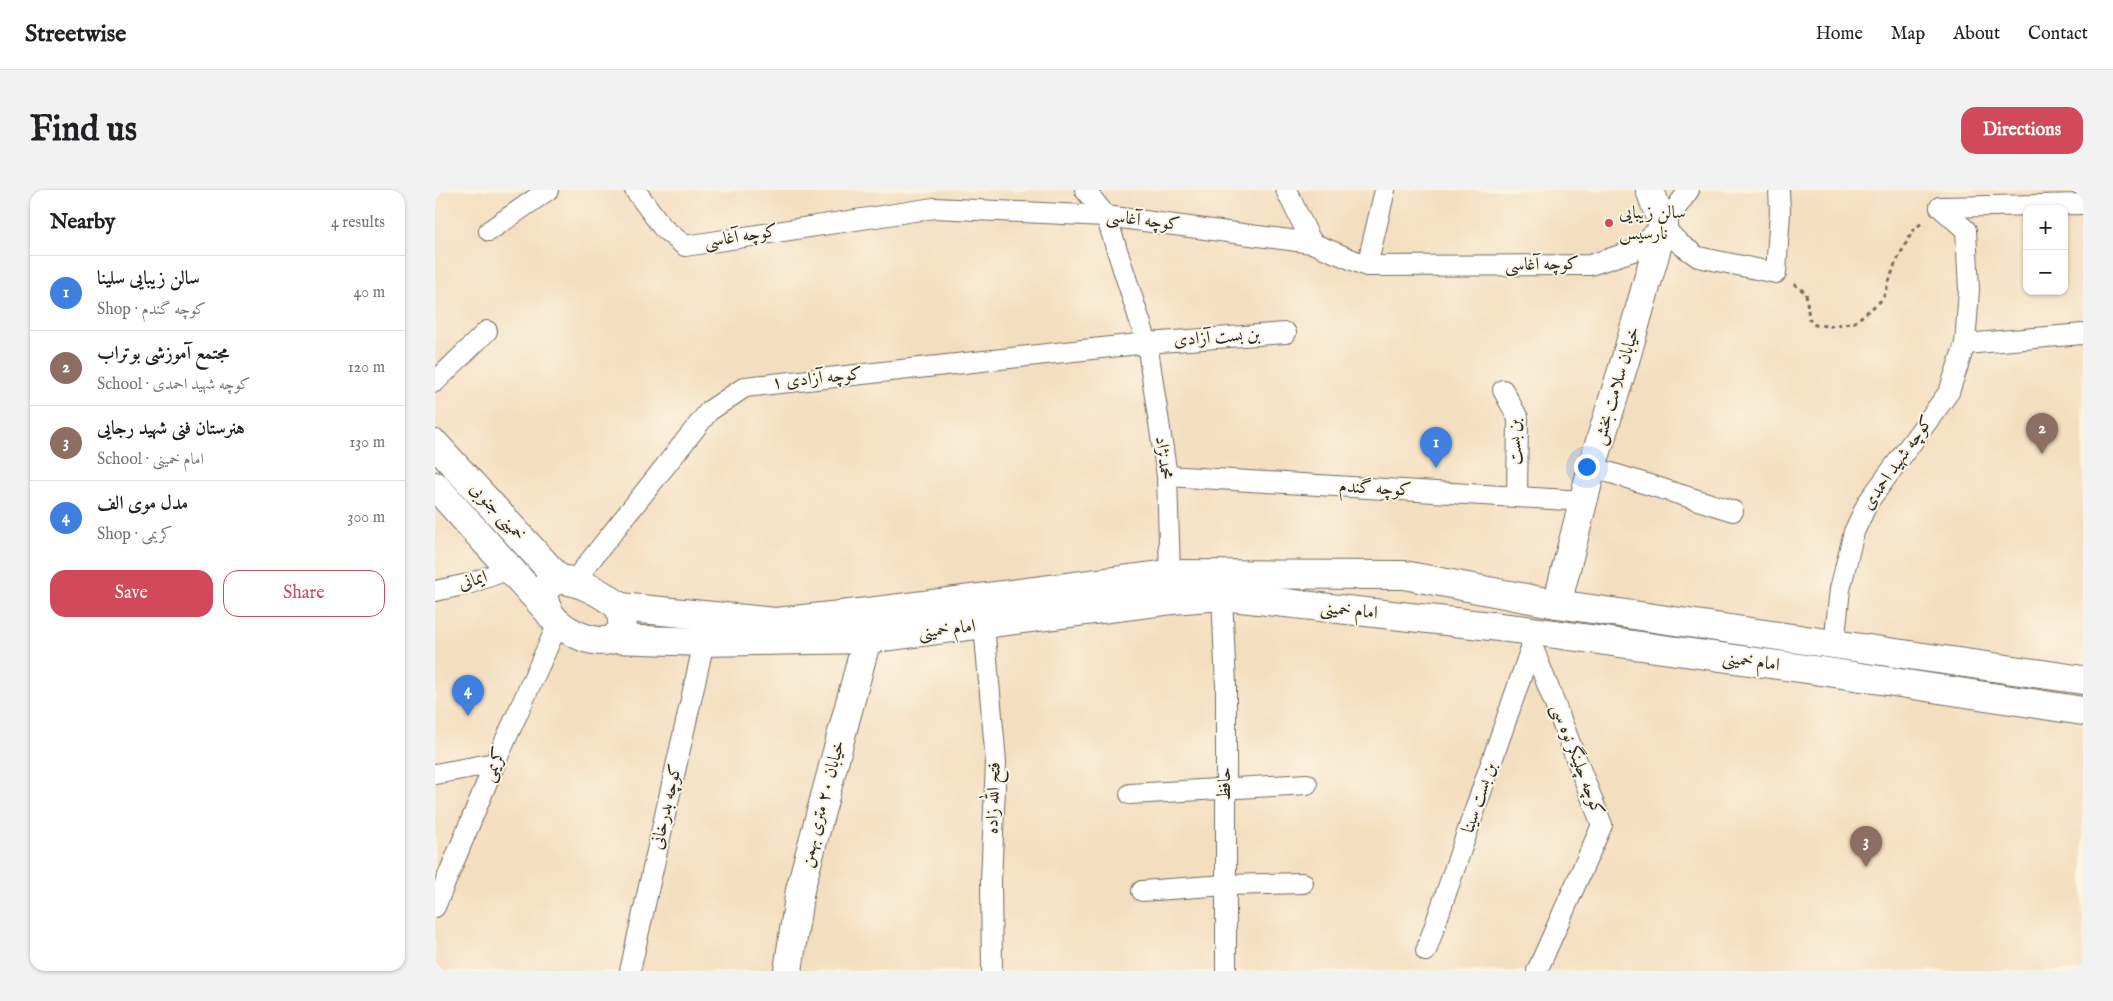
<!DOCTYPE html>
<meta charset="utf-8">
<style>
body{margin:0;font-family:"IM FELL English",Amiri,serif;background:#f2f2f2;color:#202124}
.controls{position:absolute;right:15px;top:15px;display:grid;overflow:hidden;border-radius:10px;box-shadow:0 1px 4px #0004}
.controls button{width:45px;height:45px;display:grid;place-items:center;padding:0;border:0;border-bottom:1px solid #e0e0e0;background:#fff;color:#202124;font:25px sans-serif}
.you{position:absolute;left:1151px;top:276px;width:18px;height:18px;margin:-12px;border:4px solid #fff;border-radius:50%;background:#1a73e8;box-shadow:0 0 0 8px #1a73e833}
.badge{display:grid;place-items:center;width:32px;height:32px;border-radius:50%;background:#d1495b;color:#fff;font-size:16px;font-weight:700}
.pin{position:absolute;translate:-50% -41px;filter:drop-shadow(0 1px 2px #0008)}
.pin::after{content:'';position:absolute;top:26px;width:18px;height:15px;background:inherit;clip-path:polygon(0 0,100% 0,50% 100%)}
.list{margin:0;padding:0;list-style:none}
h2{display:flex;justify-content:space-between;align-items:center;height:65px;margin:0;padding:0 20px;font-size:21px}
h2 small{font-size:16px;font-weight:400;color:#757577}
.list li{display:grid;grid-template-columns:32px 1fr auto;gap:15px;align-items:center;box-sizing:border-box;height:75px;padding:0 20px;border-top:1px solid #e0e0e0}
.list b{display:block;font-size:19px;white-space:nowrap}
.list p{margin:0;font-size:16px;white-space:nowrap;color:#757577}
.list em{font-size:16px;font-style:normal;color:#757577}
.actions{display:flex;gap:10px;padding:15px 20px}
.actions a{flex:1;padding:11px 0;border:1px solid #d1495b;border-radius:15px;text-align:center;font-size:18px;color:#d1495b}
.actions .main{background:#d1495b;color:#fff}
.map{position:relative;flex:none;width:1648px;height:781px;overflow:hidden;border-radius:15px}
header{display:flex;align-items:center;gap:30px;box-sizing:border-box;height:70px;padding:0 25px;background:#fff;border-bottom:1px solid #e0e0e0}
header strong{font-size:24px}
nav{display:flex;gap:28px;margin-inline-start:auto;font-size:18px}
.intro{display:flex;align-items:center;justify-content:space-between;box-sizing:border-box;height:120px;padding:0 30px}
h1{margin:0;font-size:35px}
.button{padding:12px 22px;border-radius:15px;background:#d1495b;color:#fff;font-size:18px;font-weight:700}
main{display:flex;gap:30px;padding:0 30px}
aside{flex:1;background:#fff;border-radius:15px;box-shadow:0 1px 4px #0004}
.map>svg:first-child{display:block}
</style>
<header>
<strong>Streetwise</strong>
<nav><a>Home</a><a>Map</a><a>About</a><a>Contact</a></nav>
</header>
<div class="intro"><h1>Find us</h1><a class="button">Directions</a></div>
<main>
<aside>
<h2>Nearby<small>4 results</small></h2>
<ul class="list">
<li><span class="badge" style="background:#3f7fe0">1</span><div><b>سالن زیبایی سلینا</b><p>Shop · کوچه گندم</p></div><em>40 m</em></li>
<li><span class="badge" style="background:#8d6e63">2</span><div><b>مجتمع آموزشی بوتراب</b><p>School · کوچه شهید احمدی</p></div><em>120 m</em></li>
<li><span class="badge" style="background:#8d6e63">3</span><div><b>هنرستان فنی شهید رجایی</b><p>School · امام خمینی</p></div><em>130 m</em></li>
<li><span class="badge" style="background:#3f7fe0">4</span><div><b>مدل موی الف</b><p>Shop · کریمی</p></div><em>300 m</em></li>
</ul>
<div class="actions"><a class="main">Save</a><a>Share</a></div>
</aside>
<div class="map">
<svg width="1648" height="781" viewBox="0 0 1648 781">
<rect width="100%" height="100%" fill="#fcf5e5"/>
<filter id="ink" filterUnits="userSpaceOnUse"><feTurbulence type="fractalNoise" baseFrequency=".02" numOctaves="2"/><feDisplacementMap in="SourceGraphic" scale="10" xChannelSelector="R" yChannelSelector="G"/><feConvolveMatrix kernelMatrix="1 2 1 2 8 2 1 2 1" color-interpolation-filters="sRGB"/></filter>
<filter id="wash" filterUnits="userSpaceOnUse"><feTurbulence type="fractalNoise" baseFrequency=".0096" numOctaves="4" result="noise"/><feDisplacementMap in="SourceGraphic" scale="20" xChannelSelector="R" yChannelSelector="G"/><feGaussianBlur stdDeviation="1.12" result="paint"/><feColorMatrix in="noise" values="0 0 0 0 0 0 0 0 0 0 0 0 0 0 0 0 0 1.4 0 .05"/><feComposite in="paint" operator="in"/></filter>
<g filter="url(#wash)">
<rect width="100%" height="100%" fill="#f4dec0"/>
</g>
<g filter="url(#ink)">
<g fill="none" stroke-linecap="round" stroke-linejoin="round">
<!-- street casing -->
<g stroke="#716a5f" stroke-width="22">
<g id="street">
<path d="M200 0 228 38 250 56 499 18 671 26 877 53 932 76 1155 75 1198 61 1228 36 1254 0"/>
<path d="M650 0 671 26 712 153 732 286 735 384"/>
<path d="M851 0 877 53"/>
<path d="M1505 17 1648 14"/>
<path d="M1228 36 1245 54 1263 67 1341 83 1345 22 1344 0"/>
<path d="M54 41 113 0"/>
<path d="M932 76 950 0"/>
<path d="M1530 154 1648 144"/>
<path d="M0 192 52 141"/>
<path d="M1068 200 1083 228 1082 307"/>
<path d="M1157 277 1298 321"/>
<path d="M732 286 1149 311"/>
<path d="M139 391 274 221 310 197 712 153 851 143"/>
<path d="M0 401 33 394 75 379"/>
<path d="M787 406 791 496V781"/>
<path d="M549 435 561 572 556 692 557 781"/>
<path d="M1091 440 1167 635 1102 781"/>
<path d="M1399 455 1405 399 1419 342 1433 312 1514 202 1530 154 1534 100 1531 40 1505 17"/>
<path d="M0 584 60 573"/>
<path d="M695 604 872 594"/>
<path d="M707 701 790 695 868 693"/>
<path d="M0 717 60 573 123 434"/>
<path d="M991 761 1097 455"/>
<path d="M195 781 269 452"/>
</g>
</g>
<!-- secondary casing -->
<g stroke="#716a5f" stroke-width="30">
<g id="secondary">
<path d="M0 254 124 389"/>
<path d="M0 296 113 421"/>
<path d="M124 389C148 392 166 403 185 417L188 438C185 441 181 448 177 449 169 453 157 450 150 448 126 439 108 426 108 398Z"/>
<path d="M1122 414 1157 277 1190 171 1228 36 1215 0"/>
<path d="M185 417 341 432 433 422 735 384 969 385 1122 414 1648 490"/>
<path d="M177 449 269 452 432 449 737 410 787 406 1091 440 1393 482 1648 521"/>
<path d="M353 781 365 700 432 449"/>
</g>
</g>
<!-- path -->
<path stroke="#716a5f" stroke-width="3" stroke-dasharray="4 4" stroke-linecap="butt" d="M1359 94 1371 103 1374 129 1380 135 1396 136 1420 132 1448 109 1460 74 1478 40 1488 32"/>
<!-- street -->
<use href="#street" stroke="#fff" stroke-width="20"/>
<!-- secondary -->
<use href="#secondary" stroke="#fff" stroke-width="28"/>
</g>
</g>
<!-- markers -->
<circle fill="#d1495b" stroke="#fcf5e5" stroke-width="2" cx="1174" cy="33" r="5"/>
<g text-anchor="middle" dominant-baseline="central" stroke-width="4" stroke-linejoin="round" paint-order="stroke">
<!-- poi labels -->
<g font-size="18" fill="#2b2b2b" stroke="#fcf5e5" text-anchor="start">
<text x="1184" y="23">سالن زیبایی<tspan x="1184" dy="21">نارسیس</tspan></text>
</g>
<!-- street labels -->
<g font-size="18" fill="#2b2b2b" stroke="#fcf5e5">
<text transform="translate(708 31) rotate(7)">کوچه آغاسی</text>
<text transform="translate(306 47) rotate(-9)">کوچه آغاسی</text>
<text transform="translate(1107 75) rotate(-1)">کوچه آغاسی</text>
<text transform="translate(782 148) rotate(-4)">بن بست آزادی</text>
<text transform="translate(382 189) rotate(-6)">کوچه آزادی ۱</text>
<text transform="translate(1182 196) rotate(-73)">خیابان سلامت بخش</text>
<text transform="translate(1081 252) rotate(-93)">بن بست</text>
<text transform="translate(728 268) rotate(83)">محمدنژاد</text>
<text transform="translate(1463 273) rotate(-55)">کوچه شهید احمدی</text>
<text transform="translate(940 299) rotate(3)">کوچه گندم</text>
<text transform="translate(62 322) rotate(47)">خمینی جنوبی</text>
<text transform="translate(38 391) rotate(-17)">ایمانی</text>
<text transform="translate(914 421) rotate(6)">امام خمینی</text>
<text transform="translate(512 440) rotate(-7)">امام خمینی</text>
<text transform="translate(1316 472) rotate(8)">امام خمینی</text>
<text transform="translate(1142 570) rotate(69)">کوچه چلینگر نوه سی</text>
<text transform="translate(60 575) rotate(-66)">کریمی</text>
<text transform="translate(790 594) rotate(-90)">حافظ</text>
<text transform="translate(559 608) rotate(-88)">فتح الله زاده</text>
<text transform="translate(1045 608) rotate(-71)">بن بست سینا</text>
<text transform="translate(388 614) rotate(-75)">خیابان ۲۰ متری بهمن</text>
<text transform="translate(232 617) rotate(-77)">کوچه بدرخانی</text>
</g>
</g>
</svg>
<div class="controls">
<button>+</button>
<button>−</button>
</div>
<div class="you"></div>
<div class="pin badge" style="left:1001px;top:278px;background:#3f7fe0">1</div>
<div class="pin badge" style="left:1607px;top:264px;background:#8d6e63">2</div>
<div class="pin badge" style="left:1431px;top:677px;background:#8d6e63">3</div>
<div class="pin badge" style="left:33px;top:526px;background:#3f7fe0">4</div>
</div>
</main>
